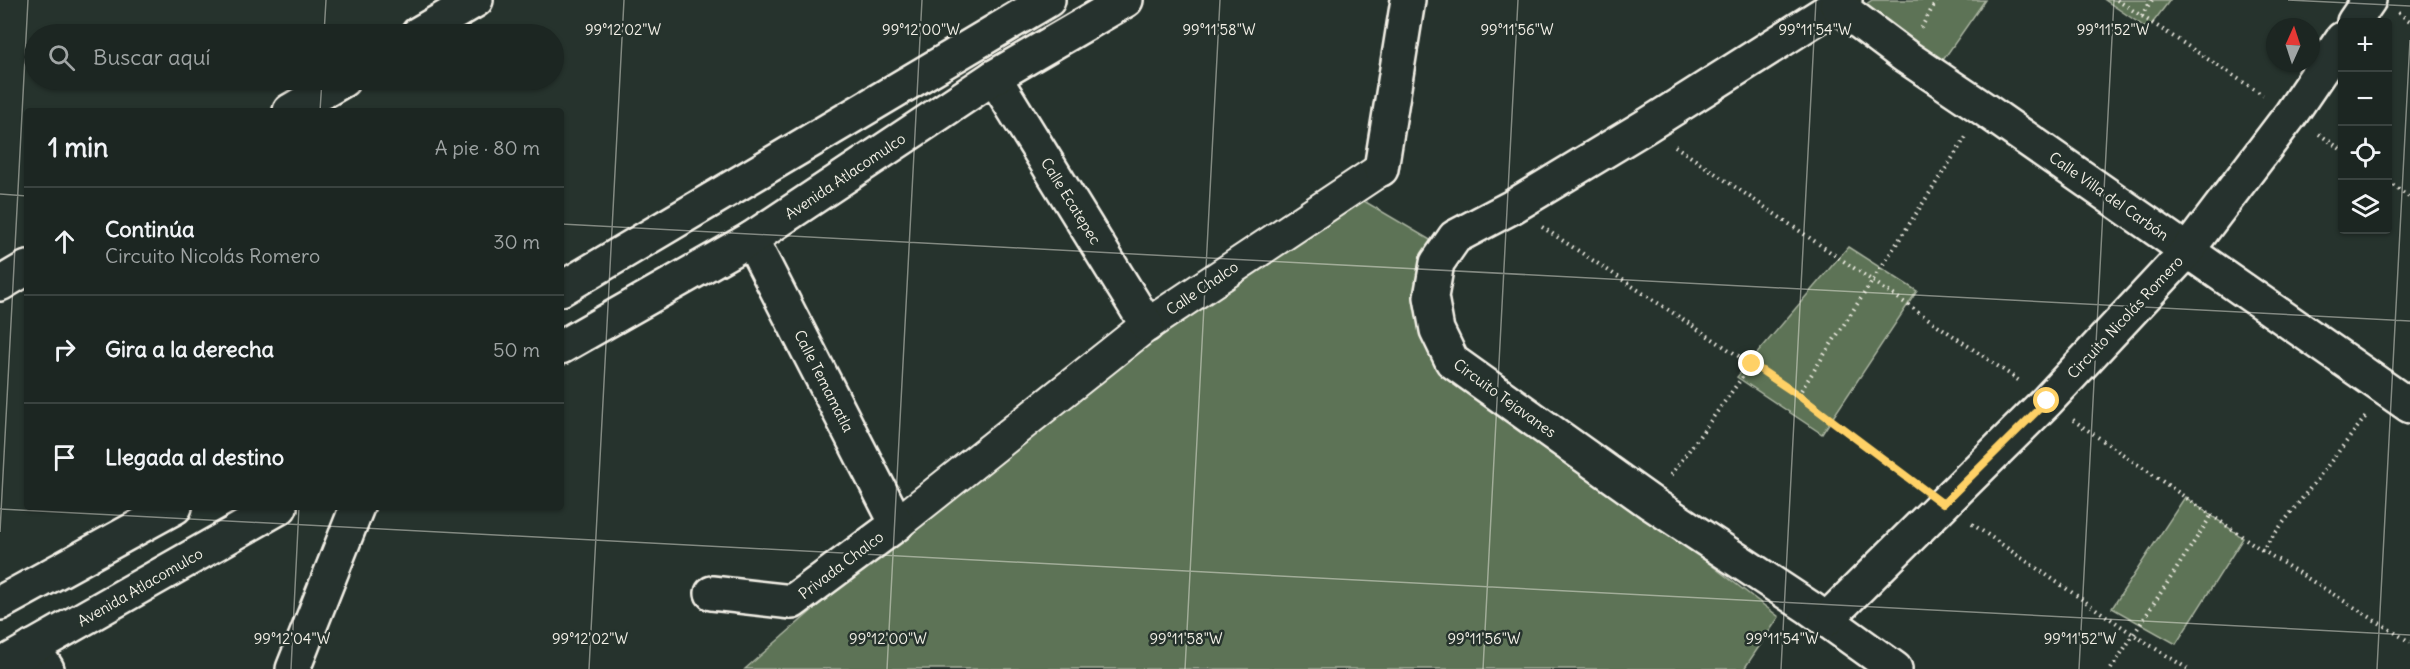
<!DOCTYPE html>
<html lang="es">
<meta charset="utf-8">
<style>
body{margin:0;font-family:Delius,sans-serif;background:#252e2a;color:#f1f3f6}
.controls{position:absolute;right:18px;top:18px;display:grid;overflow:hidden;border-radius:6px;box-shadow:0 2px 4px #0004}
.controls button{width:54px;height:54px;display:grid;place-items:center;padding:0;border:0;border-bottom:2px solid #3a4340;background:#1c2622;color:#f1f3f6;font:30px sans-serif}
.compass{position:absolute;left:2266px;top:18px;width:54px;height:54px;border-radius:50%;background:#1c2622;box-shadow:0 2px 4px #0004;rotate:3deg}
.stop{position:absolute;width:18px;height:18px;margin:-14px;border:4px solid #ffd166;border-radius:50%;background:#fff}
.stop.end{background:#ffd166;border-color:#fff;box-shadow:0 2px 6px #0008}
.list{margin:0;padding:0;list-style:none}
h2{display:flex;justify-content:space-between;align-items:center;height:78px;margin:0;padding:0 24px;font-size:26px}
h2 small{font-size:20px;font-weight:400;color:#a0a5a5}
.list li{display:grid;grid-template-columns:39px 1fr auto;gap:18px;align-items:center;box-sizing:border-box;height:108px;padding:0 24px;border-top:2px solid #3a4340}
.list b{display:block;font-size:22px;white-space:nowrap}
.list p{margin:0;font-size:20px;white-space:nowrap;color:#a0a5a5}
.list em{font-size:20px;font-style:normal;color:#a0a5a5}
.icon{flex:none;width:33px;height:33px;fill:none;stroke:currentColor;stroke-width:2;stroke-linecap:round;stroke-linejoin:round}
.map{position:relative;flex:none;width:2410px;height:669px;overflow:hidden}
.search{position:absolute;background:#1c2622;box-shadow:0 2px 4px #0004;left:24px;top:24px;width:540px;height:66px;display:flex;align-items:center;gap:15px;box-sizing:border-box;padding:0 21px;border-radius:33px;color:#a0a5a5;font-size:22px}
.panel{position:absolute;background:#1c2622;box-shadow:0 2px 4px #0004;left:24px;top:108px;width:540px;height:402px;border-radius:6px}
.map>svg:first-child{display:block}
</style>
<div class="map">
<svg width="2410" height="669" viewBox="0 0 2410 669">
<rect width="100%" height="100%" fill="#26332d"/>
<filter id="ink" filterUnits="userSpaceOnUse"><feTurbulence type="fractalNoise" baseFrequency=".0167" numOctaves="2"/><feDisplacementMap in="SourceGraphic" scale="12" xChannelSelector="R" yChannelSelector="G"/><feConvolveMatrix kernelMatrix="1 2 1 2 8 2 1 2 1" color-interpolation-filters="sRGB"/></filter>
<g filter="url(#ink)">
<!-- green -->
<g fill="#5d7356" stroke="#a8b29f" stroke-width="1.5">
<path d="M1872 0H1985L1941 63 1861 8Z"/>
<path d="M2105 0H2170L2148 29Z"/>
<path d="M1345 197 1364 201 1437 244 1443 366 1642 512 1779 617 1744 669H745L900 534 1154 329Z"/>
<path d="M1848 247 1917 291 1822 434 1737 377Z"/>
<path d="M2185 497 2243 538 2176 644 2112 608Z"/>
</g>
<g fill="none" stroke-linecap="round" stroke-linejoin="round">
<!-- pedestrian casing -->
<g stroke="#f4f1e8" stroke-width="36">
<path id="pedestrian" d="M897 524 1147 325 1381 169"/>
</g>
<!-- minor casing -->
<g stroke="#f4f1e8" stroke-width="38">
<g id="minor">
<path d="M1845 0 1646 126 1512 207 1455 237 1437 263 1431 297 1437 330 1452 361 1651 503 1810 608 1895 669"/>
<path d="M1837 5 1905 56 1984 109 2410 406"/>
<path d="M2354 22 2369 0"/>
<path d="M418 34 476 0"/>
<path d="M994 77 1147 325"/>
<path d="M290 111 343 80"/>
<path d="M1381 169 1408 0"/>
<path d="M0 284 27 268"/>
<path d="M712 593 792 602 897 524 751 239"/>
<path d="M1826 620 2047 401 2187 251 2291 114 2342 39"/>
<path d="M33 647 47 669"/>
<path d="M293 669 357 507"/>
</g>
</g>
<!-- secondary casing -->
<g stroke="#f4f1e8" stroke-width="38">
<g id="secondary">
<path d="M561 289 1048 0"/>
<path d="M561 347 751 239 994 77 1126 0"/>
<path d="M0 603 175 507"/>
<path d="M0 666 280 507"/>
</g>
</g>
<!-- path -->
<g stroke="#f4f1e8" stroke-width="4" stroke-dasharray="1.5 4.5" stroke-linecap="butt">
<path d="M2117 0 2263 95"/>
<path d="M2398 13 2410 21"/>
<path d="M2141 16 2152 0"/>
<path d="M1921 28 1937 0"/>
<path d="M2319 134 2342 150"/>
<path d="M1675 146 2021 382"/>
<path d="M2388 182 2410 198"/>
<path d="M1542 227 1798 395 1966 137"/>
<path d="M1798 395 1917 484"/>
<path d="M2073 420 2262 550 2367 415"/>
<path d="M1671 475 1752 364"/>
<path d="M1972 524 2134 635 2188 669"/>
<path d="M2262 550 2410 642"/>
<path d="M2111 669 2211 516"/>
</g>
<!-- pedestrian -->
<use href="#pedestrian" stroke="#26332d" stroke-width="32"/>
<!-- minor -->
<use href="#minor" stroke="#26332d" stroke-width="33"/>
<!-- secondary -->
<use href="#secondary" stroke="#26332d" stroke-width="33"/>
</g>
</g>
<g fill="none" stroke-linecap="round" stroke-linejoin="round" filter="url(#ink)">
<!-- route -->
<path stroke="#ffd166" stroke-width="8" d="M1752 364 1798 395 1943 504 2047 401"/>
</g>
<!-- ticks -->
<path fill="none" stroke="#f4f1e8" stroke-width="1.5" stroke-opacity="0.45" d="M2288 0 2410 6M324 34 326 0M320 111 322 80M0 194 27 196M561 224 2410 321M0 509 2410 635M0 532 28 0M291 669 299 507M589 669 624 0M887 669 922 0M1185 669 1220 0M1483 669 1518 0M1781 669 1816 0M2079 669 2114 0M2377 669 2410 40"/>
<g text-anchor="middle" dominant-baseline="central" stroke-width="5" stroke-linejoin="round" paint-order="stroke">
<!-- street labels -->
<g font-size="15" fill="#f4f1e8" stroke="#26332d">
<text transform="translate(845 176) rotate(-34)">Avenida Atlacomulco</text>
<text transform="translate(2109 196) rotate(35)">Calle Villa del Carbón</text>
<text transform="translate(1071 201) rotate(58)">Calle Ecatepec</text>
<text transform="translate(1202 288) rotate(-34)">Calle Chalco</text>
<text transform="translate(2125 317) rotate(-47)">Circuito Nicolás Romero</text>
<text transform="translate(824 381) rotate(63)">Calle Temamatla</text>
<text transform="translate(1505 398) rotate(36)">Circuito Tejavanes</text>
<text transform="translate(841 565) rotate(-37)">Privada Chalco</text>
<text transform="translate(140 587) rotate(-30)">Avenida Atlacomulco</text>
</g>
</g>
<g font-size="15" text-anchor="middle" fill="#f4f1e8" stroke="#26332d" stroke-width="5" stroke-linejoin="round" paint-order="stroke">
<text x="623" y="35">99°12'02"W</text>
<text x="921" y="35">99°12'00"W</text>
<text x="1219" y="35">99°11'58"W</text>
<text x="1517" y="35">99°11'56"W</text>
<text x="1815" y="35">99°11'54"W</text>
<text x="2113" y="35">99°11'52"W</text>
<text x="292" y="644">99°12'04"W</text>
<text x="590" y="644">99°12'02"W</text>
<text x="888" y="644">99°12'00"W</text>
<text x="1186" y="644">99°11'58"W</text>
<text x="1484" y="644">99°11'56"W</text>
<text x="1782" y="644">99°11'54"W</text>
<text x="2080" y="644">99°11'52"W</text>
</g>
</svg>
<div class="controls">
<button>+</button>
<button>−</button>
<button><svg class="icon" aria-label="locate" viewBox="0 0 24 24"><circle cx="12" cy="12" r="6"/><path d="M12 2v4M12 18v4M2 12h4M18 12h4"/></svg></button>
<button><svg class="icon" aria-label="layers" viewBox="0 0 24 24"><path d="M12 4l9 5-9 5-9-5zM3 14l9 5 9-5"/></svg></button>
</div>
<svg class="compass" viewBox="-18 -18 36 36"><path d="M0-13l5 13h-10z" fill="#e53935"/><path d="M0 13l5-13h-10z" fill="#a0a5a5"/></svg>
<div class="stop" style="left:2047px;top:401px"></div>
<div class="stop end" style="left:1752px;top:364px"></div>
<div class="search"><svg class="icon" aria-label="search" viewBox="0 0 24 24"><circle cx="10" cy="10" r="6"/><path d="M15 15l6 6"/></svg>Buscar aquí</div>
<section class="panel">
<h2>1 min<small>A pie · 80 m</small></h2>
<ul class="list">
<li><svg class="icon" aria-label="ahead" viewBox="0 0 24 24"><path d="M12 20V5M6 11l6-6 6 6"/></svg><div><b>Continúa</b><p>Circuito Nicolás Romero</p></div><em>30 m</em></li>
<li><svg class="icon" aria-label="right" viewBox="0 0 24 24"><path d="M7 20v-9h11M14 6l5 5-5 5"/></svg><div><b>Gira a la derecha</b></div><em>50 m</em></li>
<li><svg class="icon" aria-label="arrive" viewBox="0 0 24 24"><path d="M6 21V4h12l-3 4 3 4H6"/></svg><div><b>Llegada al destino</b></div></li>
</ul>
</section>
</div>
